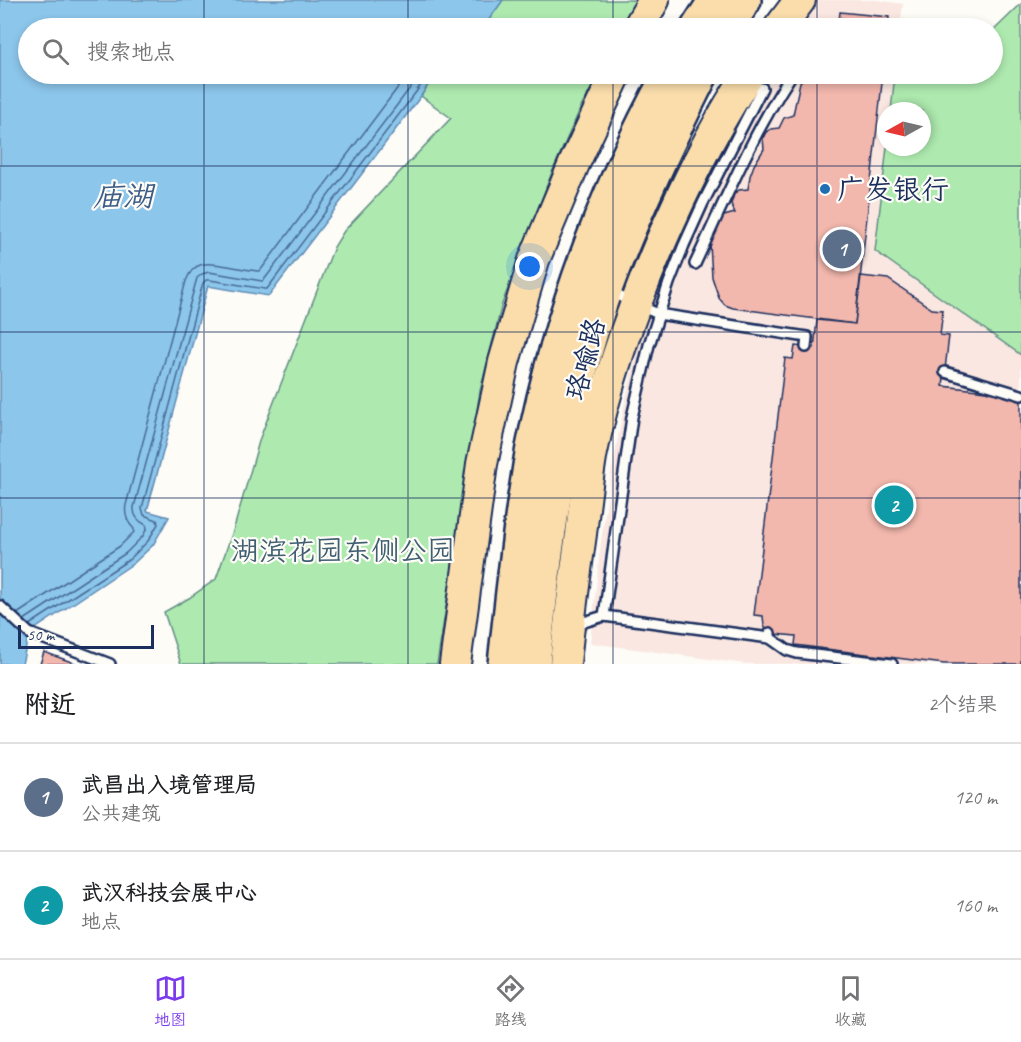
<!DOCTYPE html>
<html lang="zh">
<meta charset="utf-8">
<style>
body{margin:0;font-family:Caveat,"LXGW WenKai TC",sans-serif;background:#f2f2f2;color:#202124}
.compass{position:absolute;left:877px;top:102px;width:54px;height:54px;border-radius:50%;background:#fff;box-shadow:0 3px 9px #0003;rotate:262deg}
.scale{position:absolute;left:18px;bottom:15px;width:136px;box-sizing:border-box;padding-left:6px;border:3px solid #1b2f5e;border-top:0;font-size:16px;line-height:21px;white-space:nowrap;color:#1b2f5e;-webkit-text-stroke:4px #fdfcf7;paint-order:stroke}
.you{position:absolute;left:530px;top:267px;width:21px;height:21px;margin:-15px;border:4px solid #fff;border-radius:50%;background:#1a73e8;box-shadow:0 0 0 9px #1a73e833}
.badge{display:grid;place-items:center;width:39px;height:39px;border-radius:50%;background:#7c3aed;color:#fff;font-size:20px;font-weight:700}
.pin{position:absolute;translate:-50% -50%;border:3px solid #fff;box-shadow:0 2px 6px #0006}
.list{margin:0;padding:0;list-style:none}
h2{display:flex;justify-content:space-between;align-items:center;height:78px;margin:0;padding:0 24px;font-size:26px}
h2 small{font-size:20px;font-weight:400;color:#757577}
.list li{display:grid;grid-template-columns:39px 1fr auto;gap:18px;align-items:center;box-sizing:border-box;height:108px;padding:0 24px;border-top:2px solid #e0e0e0}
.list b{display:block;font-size:22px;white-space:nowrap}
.list p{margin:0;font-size:20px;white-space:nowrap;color:#757577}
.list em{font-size:20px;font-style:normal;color:#757577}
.icon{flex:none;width:33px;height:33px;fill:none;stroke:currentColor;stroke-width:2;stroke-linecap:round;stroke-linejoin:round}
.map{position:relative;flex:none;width:1021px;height:664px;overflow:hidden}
.search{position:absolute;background:#fff;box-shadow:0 3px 9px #0003;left:18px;right:18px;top:18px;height:66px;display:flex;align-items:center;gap:15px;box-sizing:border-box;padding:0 21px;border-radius:33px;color:#757577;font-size:22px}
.sheet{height:294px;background:#fff}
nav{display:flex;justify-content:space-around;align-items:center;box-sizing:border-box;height:84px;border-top:2px solid #e0e0e0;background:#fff;font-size:16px;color:#757577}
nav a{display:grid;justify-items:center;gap:3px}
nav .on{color:#7c3aed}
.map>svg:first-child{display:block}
</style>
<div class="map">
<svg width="1021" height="664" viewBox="0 0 1021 664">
<rect width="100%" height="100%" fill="#fdfcf7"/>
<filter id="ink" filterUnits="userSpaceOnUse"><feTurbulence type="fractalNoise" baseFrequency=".0167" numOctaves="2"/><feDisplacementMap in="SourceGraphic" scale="12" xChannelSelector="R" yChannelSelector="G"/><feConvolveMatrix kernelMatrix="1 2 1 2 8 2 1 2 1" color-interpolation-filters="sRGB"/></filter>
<g filter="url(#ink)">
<!-- built -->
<g fill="#fae7e1">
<path d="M814 0H877L903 4 900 28H793Z"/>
<path d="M764 74H895L891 111H886L887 147 875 251 1021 355V664H746L590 643 601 541 611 474 623 411 637 350 659 290 696 209 734 131Z"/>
</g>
<!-- green -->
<g fill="#aeeaaf" stroke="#648c86" stroke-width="1.5">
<path d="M503 0H639L623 28H483Z"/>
<path d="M1021 4V355L875 251 887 147H922V111H891L895 74H992L993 31Z"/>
<path d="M435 74H599L581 107 552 172 502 304 480 391 437 664H181L164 612 189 598 216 579 234 528 260 438 334 247 344 231 451 118 421 96Z"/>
</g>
<!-- water -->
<path fill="#8cc6eb" stroke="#5f8ab3" stroke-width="1.5" d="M0 0H503L483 28H28V74H435L421 96 269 296 208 286 147 511 169 517 153 545 134 563 29 633 22 664H0Z"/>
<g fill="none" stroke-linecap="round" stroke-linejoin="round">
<!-- shore -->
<g stroke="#486b96" stroke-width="1.5">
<path d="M17 614 120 546 134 532V529C127 522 124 515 126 505L186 281C194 259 209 263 228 266 238 268 248 270 258 271H260L408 74"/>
<path d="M24 620 126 553 143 536 147 528 146 525C138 521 133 516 134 507L197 278 202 274 209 272 262 281 264 280 410 88 419 74"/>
<path d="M29 625 130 559 148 541 158 524 157 520 144 515 142 508 203 283 206 280H210L265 289H267L416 92 428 74"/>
</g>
</g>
<!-- building -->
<g fill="#f2b7ad" stroke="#1b2f5e" stroke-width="1.5">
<path d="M840 12 889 17 888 28H838Z"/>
<path d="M807 74H883L855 324 733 308 725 305 719 298 712 277 710 244 718 224 724 216 735 213 731 204 734 194 739 190 748 189 750 176 754 165 764 149 763 138 766 132 771 129 779 128 784 118 793 115 800 82Z"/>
<path d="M861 276 888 279 932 309 943 310 940 335 949 336 943 386 1021 395V664H944L795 645 796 636 774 634 768 631 764 626 763 616 754 615 785 358 793 359 795 346 814 348 817 320 855 324Z"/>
<path d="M44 652 77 664H40Z"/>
</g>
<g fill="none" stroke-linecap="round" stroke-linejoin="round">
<!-- lane casing -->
<g stroke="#1b2f5e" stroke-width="14">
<g id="lane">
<path d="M695 264C725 200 753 133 792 74"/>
<path d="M610 292 658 314 807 337 806 347"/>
<path d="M945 372 1021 395"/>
<path d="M0 606 29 633 110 664"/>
<path d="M604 616 632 417 649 345 669 283 684 245 703 203 762 88"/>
<path d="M574 625 604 616 770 638V633"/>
<path d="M770 638 787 650 797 653 892 664"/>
</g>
</g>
<!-- primary casing -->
<g stroke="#1b2f5e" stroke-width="34">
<g id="primary">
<path d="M638 28 654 0"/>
<path d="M779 28 800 0"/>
<path d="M455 664 482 464 504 362 534 260 574 164 616 74"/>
<path d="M565 664C569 620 575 577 581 534 584 508 587 482 591 457 607 376 636 297 670 221 693 170 718 120 749 74"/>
</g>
</g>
<!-- highway casing -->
<g stroke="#1b2f5e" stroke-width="38">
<g id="highway">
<path d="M698 28 716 0"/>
<path d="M726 28 744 0"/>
<path d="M505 664C511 608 517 552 525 497 528 481 530 464 533 448 559 317 606 190 670 74"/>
<path d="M533 664C546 538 562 410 605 289 632 215 666 144 701 74"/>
</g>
</g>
<!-- lane -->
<use href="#lane" stroke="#fdfcf7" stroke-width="9"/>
<!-- primary -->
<use href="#primary" stroke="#faddab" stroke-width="30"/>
<!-- highway -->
<use href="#highway" stroke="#faddab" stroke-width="33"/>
</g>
</g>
<!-- grid -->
<path fill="none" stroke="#1b2f5e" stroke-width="1.5" stroke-opacity="0.55" d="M204 0V28M408 0V28M613 0V28M817 0V28M204 74V664M408 74V664M613 74V664M817 74V664M0 166H1021M0 332H1021M0 498H1021"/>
<!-- markers -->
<circle fill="#1f6fb2" stroke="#fdfcf7" stroke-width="2" cx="825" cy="189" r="6"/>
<g text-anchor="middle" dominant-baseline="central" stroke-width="4.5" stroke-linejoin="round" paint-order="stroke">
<!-- poi labels -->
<g font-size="28" fill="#1b2f5e" stroke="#fdfcf7" text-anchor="start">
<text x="837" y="189">广发银行</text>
</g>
<!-- street labels -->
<g font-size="28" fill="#1b2f5e" stroke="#fdfcf7">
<text transform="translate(585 359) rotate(-75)">珞喻路</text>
</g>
<!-- park labels -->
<g font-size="28" fill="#405e72" stroke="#fdfcf7">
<text x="343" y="550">湖滨花园东侧公园</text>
</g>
<!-- water labels -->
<g font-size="30" font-style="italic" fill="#3d5c88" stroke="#fdfcf7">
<text x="123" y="196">庙湖</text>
</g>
</g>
</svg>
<svg class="compass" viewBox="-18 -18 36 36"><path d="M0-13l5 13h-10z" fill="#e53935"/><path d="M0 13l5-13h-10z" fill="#757577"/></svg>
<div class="scale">50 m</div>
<div class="you"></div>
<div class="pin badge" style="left:842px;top:249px;background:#5c6f8a">1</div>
<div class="pin badge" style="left:894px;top:505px;background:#0f9aa8">2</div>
<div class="search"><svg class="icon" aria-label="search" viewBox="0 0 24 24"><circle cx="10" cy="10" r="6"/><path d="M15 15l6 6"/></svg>搜索地点</div>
</div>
<section class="sheet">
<h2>附近<small>2个结果</small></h2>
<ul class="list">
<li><span class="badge" style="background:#5c6f8a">1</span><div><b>武昌出入境管理局</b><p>公共建筑</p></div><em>120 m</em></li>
<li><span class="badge" style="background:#0f9aa8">2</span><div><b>武汉科技会展中心</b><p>地点</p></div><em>160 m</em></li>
</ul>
</section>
<nav>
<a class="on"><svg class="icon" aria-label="map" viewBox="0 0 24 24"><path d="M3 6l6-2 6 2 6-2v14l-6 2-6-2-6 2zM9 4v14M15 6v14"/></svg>地图</a>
<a><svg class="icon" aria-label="directions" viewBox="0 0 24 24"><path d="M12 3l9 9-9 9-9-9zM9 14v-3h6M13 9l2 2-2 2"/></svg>路线</a>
<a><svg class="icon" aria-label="saved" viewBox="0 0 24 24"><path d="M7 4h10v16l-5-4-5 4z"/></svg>收藏</a>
</nav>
